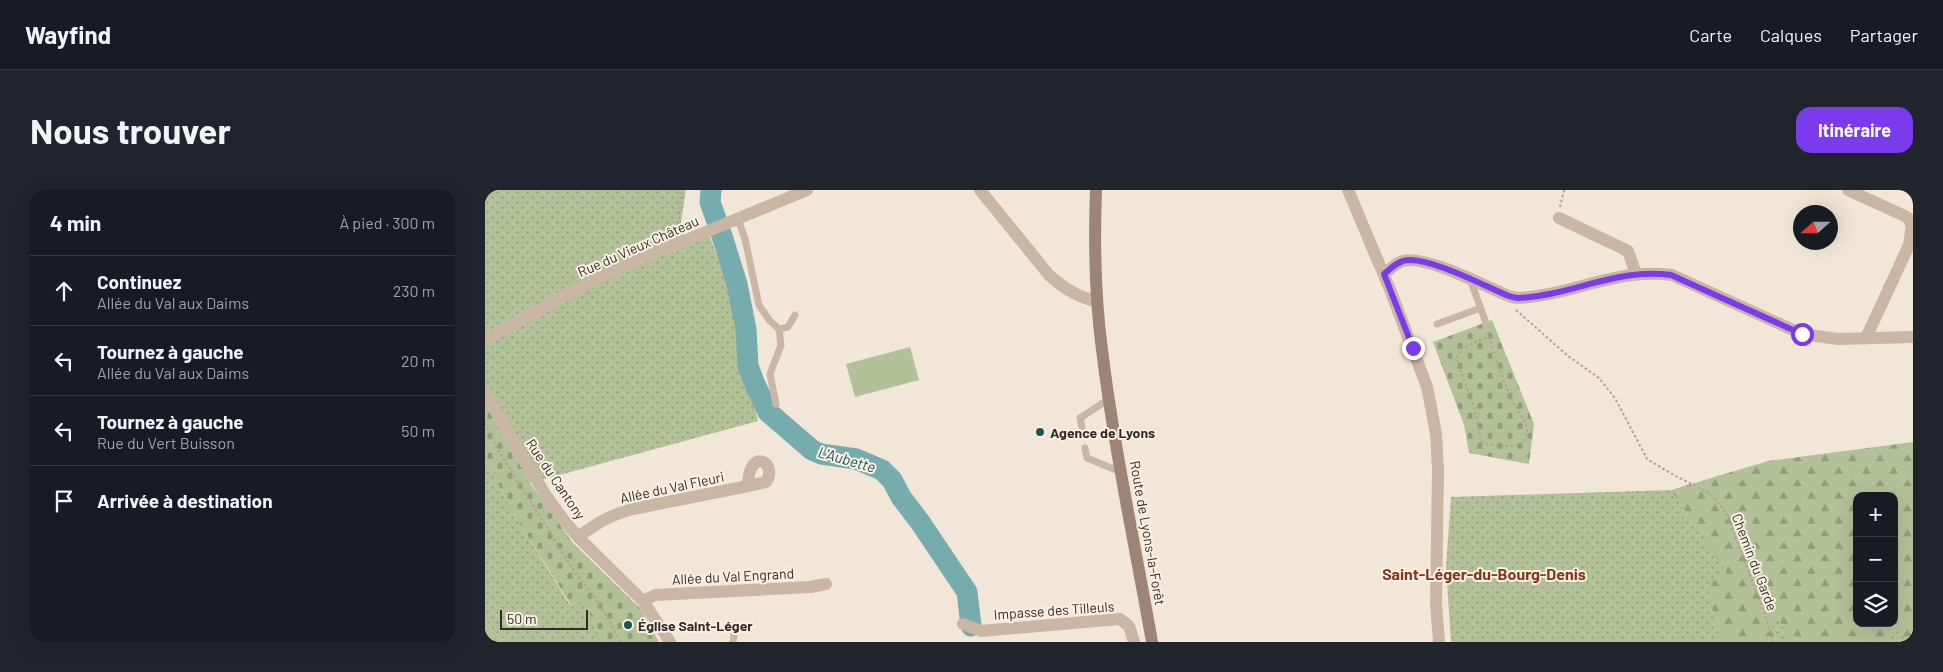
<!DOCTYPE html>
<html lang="fr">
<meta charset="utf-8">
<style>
body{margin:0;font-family:Barlow,sans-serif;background:#20242c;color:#f1f3f6}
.controls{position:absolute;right:15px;bottom:15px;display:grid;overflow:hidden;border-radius:10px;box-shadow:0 5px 20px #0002}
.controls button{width:45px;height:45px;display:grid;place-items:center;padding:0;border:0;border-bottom:1px solid #363941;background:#171b24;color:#f1f3f6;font:25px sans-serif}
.compass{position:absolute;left:1308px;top:15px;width:45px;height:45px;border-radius:50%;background:#171b24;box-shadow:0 5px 20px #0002;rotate:249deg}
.scale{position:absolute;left:15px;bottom:12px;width:88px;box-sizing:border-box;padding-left:5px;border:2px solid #352b26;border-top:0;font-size:14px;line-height:18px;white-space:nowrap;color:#352b26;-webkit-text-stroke:4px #f9f0e5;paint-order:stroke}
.stop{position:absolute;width:15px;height:15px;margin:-11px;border:4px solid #7c3aed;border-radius:50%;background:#fff}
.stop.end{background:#7c3aed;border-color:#fff;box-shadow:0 1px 5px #0008}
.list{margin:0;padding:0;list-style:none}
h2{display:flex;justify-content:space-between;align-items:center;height:65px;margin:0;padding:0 20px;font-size:21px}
h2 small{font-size:16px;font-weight:400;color:#9ea1a6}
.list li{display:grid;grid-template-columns:32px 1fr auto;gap:15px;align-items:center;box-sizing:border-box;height:70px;padding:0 20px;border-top:1px solid #363941}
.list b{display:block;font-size:19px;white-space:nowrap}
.list p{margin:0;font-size:16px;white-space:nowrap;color:#9ea1a6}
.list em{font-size:16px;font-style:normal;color:#9ea1a6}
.icon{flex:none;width:28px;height:28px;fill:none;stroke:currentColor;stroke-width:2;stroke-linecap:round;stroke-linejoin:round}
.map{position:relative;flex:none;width:1428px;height:452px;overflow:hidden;border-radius:15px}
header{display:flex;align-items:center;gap:30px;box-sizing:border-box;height:70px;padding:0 25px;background:#171b24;border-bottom:1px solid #363941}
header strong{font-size:24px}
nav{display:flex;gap:28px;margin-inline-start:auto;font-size:18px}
.intro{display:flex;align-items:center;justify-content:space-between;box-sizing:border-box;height:120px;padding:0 30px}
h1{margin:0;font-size:35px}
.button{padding:12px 22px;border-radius:15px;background:#7c3aed;color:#fff;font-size:18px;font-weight:700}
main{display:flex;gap:30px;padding:0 30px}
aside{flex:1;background:#171b24;border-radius:15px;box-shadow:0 5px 20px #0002}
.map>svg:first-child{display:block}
</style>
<header>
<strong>Wayfind</strong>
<nav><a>Carte</a><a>Calques</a><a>Partager</a></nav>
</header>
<div class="intro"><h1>Nous trouver</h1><a class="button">Itinéraire</a></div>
<main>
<aside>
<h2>4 min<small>À pied · 300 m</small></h2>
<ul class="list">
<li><svg class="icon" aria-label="ahead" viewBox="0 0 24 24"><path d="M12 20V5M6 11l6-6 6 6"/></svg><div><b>Continuez</b><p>Allée du Val aux Daims</p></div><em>230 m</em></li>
<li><svg class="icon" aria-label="left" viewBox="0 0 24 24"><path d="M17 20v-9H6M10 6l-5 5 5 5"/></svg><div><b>Tournez à gauche</b><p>Allée du Val aux Daims</p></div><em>20 m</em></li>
<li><svg class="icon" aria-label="left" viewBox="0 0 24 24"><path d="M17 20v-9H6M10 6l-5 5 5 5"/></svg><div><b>Tournez à gauche</b><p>Rue du Vert Buisson</p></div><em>50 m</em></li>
<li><svg class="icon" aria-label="arrive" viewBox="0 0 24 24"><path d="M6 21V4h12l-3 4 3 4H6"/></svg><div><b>Arrivée à destination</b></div></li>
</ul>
</aside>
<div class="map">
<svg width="1428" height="452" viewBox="0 0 1428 452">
<defs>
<pattern id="grass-dots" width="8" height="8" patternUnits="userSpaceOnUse" patternTransform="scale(1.25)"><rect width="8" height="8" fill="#b3c198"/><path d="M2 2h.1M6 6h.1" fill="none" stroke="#929d7c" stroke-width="1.8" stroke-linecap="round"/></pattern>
<pattern id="forest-firs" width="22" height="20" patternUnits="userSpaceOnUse" patternTransform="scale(1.25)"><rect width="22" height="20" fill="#b3c198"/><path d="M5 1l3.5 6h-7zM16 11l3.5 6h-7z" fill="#929d7c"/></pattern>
<pattern id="cemetery-stones" width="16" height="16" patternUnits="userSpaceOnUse" patternTransform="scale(1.25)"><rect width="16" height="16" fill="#b3c198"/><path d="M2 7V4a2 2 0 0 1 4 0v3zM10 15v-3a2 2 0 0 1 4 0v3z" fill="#929d7c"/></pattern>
</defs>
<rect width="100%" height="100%" fill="#f2e6d8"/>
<!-- grass -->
<g fill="url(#grass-dots)">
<path d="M0 0H201L194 44 225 47 245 102 273 231 45 293 0 214Z"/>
<path d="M0 270 32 329 85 415 100 411 117 452H22L6 439 0 428Z"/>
<path d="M1186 300 1243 383 1372 358V433H1409L1428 452H966L961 377 966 307Z"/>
</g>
<!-- forest -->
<g fill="url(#forest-firs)" fill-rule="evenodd">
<path d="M1428 252V452L1409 440 1402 452H1307L1290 423 1287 435 1291 452H1236L1221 395 1242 383 1186 300 1283 271ZM1372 306H1409V433H1372Z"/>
<path d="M0 428 6 439 22 452H0Z"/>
</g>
<!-- cemetery -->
<g fill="url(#cemetery-stones)">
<path d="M1007 130 1049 234 1044 274 984 263 979 235 948 152Z"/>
<path d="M0 214 45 293 88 353 157 420 174 452H117L100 412 86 415 32 329 0 270Z"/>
</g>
<!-- pitch -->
<path fill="#b3c198" d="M425 157 434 190 370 207 361 174Z"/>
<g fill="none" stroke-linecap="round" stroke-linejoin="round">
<!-- river -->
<g stroke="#77acaf" stroke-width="21">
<path d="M226 0 225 12 231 29"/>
<path d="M236 43 252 94 261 139 263 176 269 192 283 222 327 260 336 264 371 269 397 280 407 290 416 307 435 332 482 402 486 436"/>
</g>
<!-- path -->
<g stroke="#b5a08f" stroke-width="2" stroke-dasharray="2.5 2.5" stroke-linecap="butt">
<path d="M1075 17 1079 0"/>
<path d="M196 39 194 25 197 0"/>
<path d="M1031 120 1083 166 1114 188 1130 208 1162 269 1187 284 1226 304 1240 321 1281 427 1288 452"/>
<path d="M1003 142C1009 165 1018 190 1028 212 1033 222 1043 232 1042 244 1042 252 1034 256 1026 256 1016 256 1004 256 996 251L989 216 971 168 977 158 1004 146"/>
<path d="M0 233 13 260 91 384 109 406 124 430 135 452"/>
</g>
<!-- service -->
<g stroke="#cab6a4" stroke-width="7">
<path d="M253 29 260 49 274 115 285 131 294 139 296 155 285 184 291 214"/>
<path d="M985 89 1001 133"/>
<path d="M952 134 996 118"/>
<path d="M294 139 303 137 310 125"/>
<path d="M597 237 595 228 624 209"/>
<path d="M600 258 602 268 636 282"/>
<path d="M248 452 249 445"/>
</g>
<!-- minor -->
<g stroke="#cab6a4" stroke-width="12">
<path d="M495 0 564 85C577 97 594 108 612 111"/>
<path d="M863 0 906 102 942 197 946 217 951 244 953 279 951 414 954 452"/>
<path d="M1363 0 1422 27 1427 35 1424 55 1381 148"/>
<path d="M1074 28 1143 61 1151 84"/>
<path d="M899 84C905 79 911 73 918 71 937 65 988 90 1008 99 1015 102 1025 108 1033 108 1085 106 1134 77 1187 85L1317 144 1353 149 1428 147"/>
<path d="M0 150 75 108 134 78 322 0"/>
<path d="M0 203 60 304 78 329 93 347 158 411 185 452"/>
<path d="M93 347C112 333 125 325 148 319L263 296 281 292C294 272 263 256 263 296"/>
<path d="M158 411 170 405 325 397 341 394"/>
<path d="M478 434 496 441 635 429 644 436 649 452"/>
</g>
<!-- secondary -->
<path stroke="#9d8476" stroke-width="12" d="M611 0C609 53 610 107 617 160 629 258 650 355 667 452"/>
</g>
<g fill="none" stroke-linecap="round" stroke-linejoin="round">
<!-- route -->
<path stroke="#7c3aed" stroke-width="6" d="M928 158 899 84C905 79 911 73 918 71 937 65 988 90 1008 99 1015 102 1025 108 1033 108 1085 106 1134 77 1186 85L1317 144"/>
</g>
<!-- markers -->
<g fill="#1b5357" stroke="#f9f0e5" stroke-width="2">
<circle cx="555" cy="242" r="5"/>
<circle cx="143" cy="435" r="5"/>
</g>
<g text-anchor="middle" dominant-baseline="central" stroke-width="4" stroke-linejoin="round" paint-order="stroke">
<!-- street labels -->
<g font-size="14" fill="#352b26" stroke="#f9f0e5">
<text transform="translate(153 56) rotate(-24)">Rue du Vieux Château</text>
<text transform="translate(71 289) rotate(56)">Rue du Cantony</text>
<text transform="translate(187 297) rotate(-12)">Allée du Val Fleuri</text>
<text transform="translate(663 343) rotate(80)">Route de Lyons-la-Forêt</text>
<text transform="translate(1270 372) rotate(69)">Chemin du Garde</text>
<text transform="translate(248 386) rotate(-3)">Allée du Val Engrand</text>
<text transform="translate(569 420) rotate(-4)">Impasse des Tilleuls</text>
</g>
<!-- poi labels -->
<g font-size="14" font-weight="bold" fill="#352b26" stroke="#f9f0e5" text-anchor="start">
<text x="565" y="242">Agence de Lyons</text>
<text x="153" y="435">Église Saint-Léger</text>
</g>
<!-- water labels -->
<g font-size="15" font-style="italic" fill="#1b5357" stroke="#f9f0e5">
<text transform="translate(362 269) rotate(16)">L'Aubette</text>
</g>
<!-- quarter labels -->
<g font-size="16" font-weight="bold" fill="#85371e" stroke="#f9f0e5">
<text x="999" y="383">Saint-Léger-du-Bourg-Denis</text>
</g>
</g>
</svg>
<div class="controls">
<button>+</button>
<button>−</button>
<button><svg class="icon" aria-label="layers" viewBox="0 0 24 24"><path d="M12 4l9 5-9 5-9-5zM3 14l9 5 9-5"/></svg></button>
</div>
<svg class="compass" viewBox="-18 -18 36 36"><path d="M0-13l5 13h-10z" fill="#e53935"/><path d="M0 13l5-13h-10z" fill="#9ea1a6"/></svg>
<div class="scale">50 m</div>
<div class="stop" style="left:1317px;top:144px"></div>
<div class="stop end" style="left:928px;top:158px"></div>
</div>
</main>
